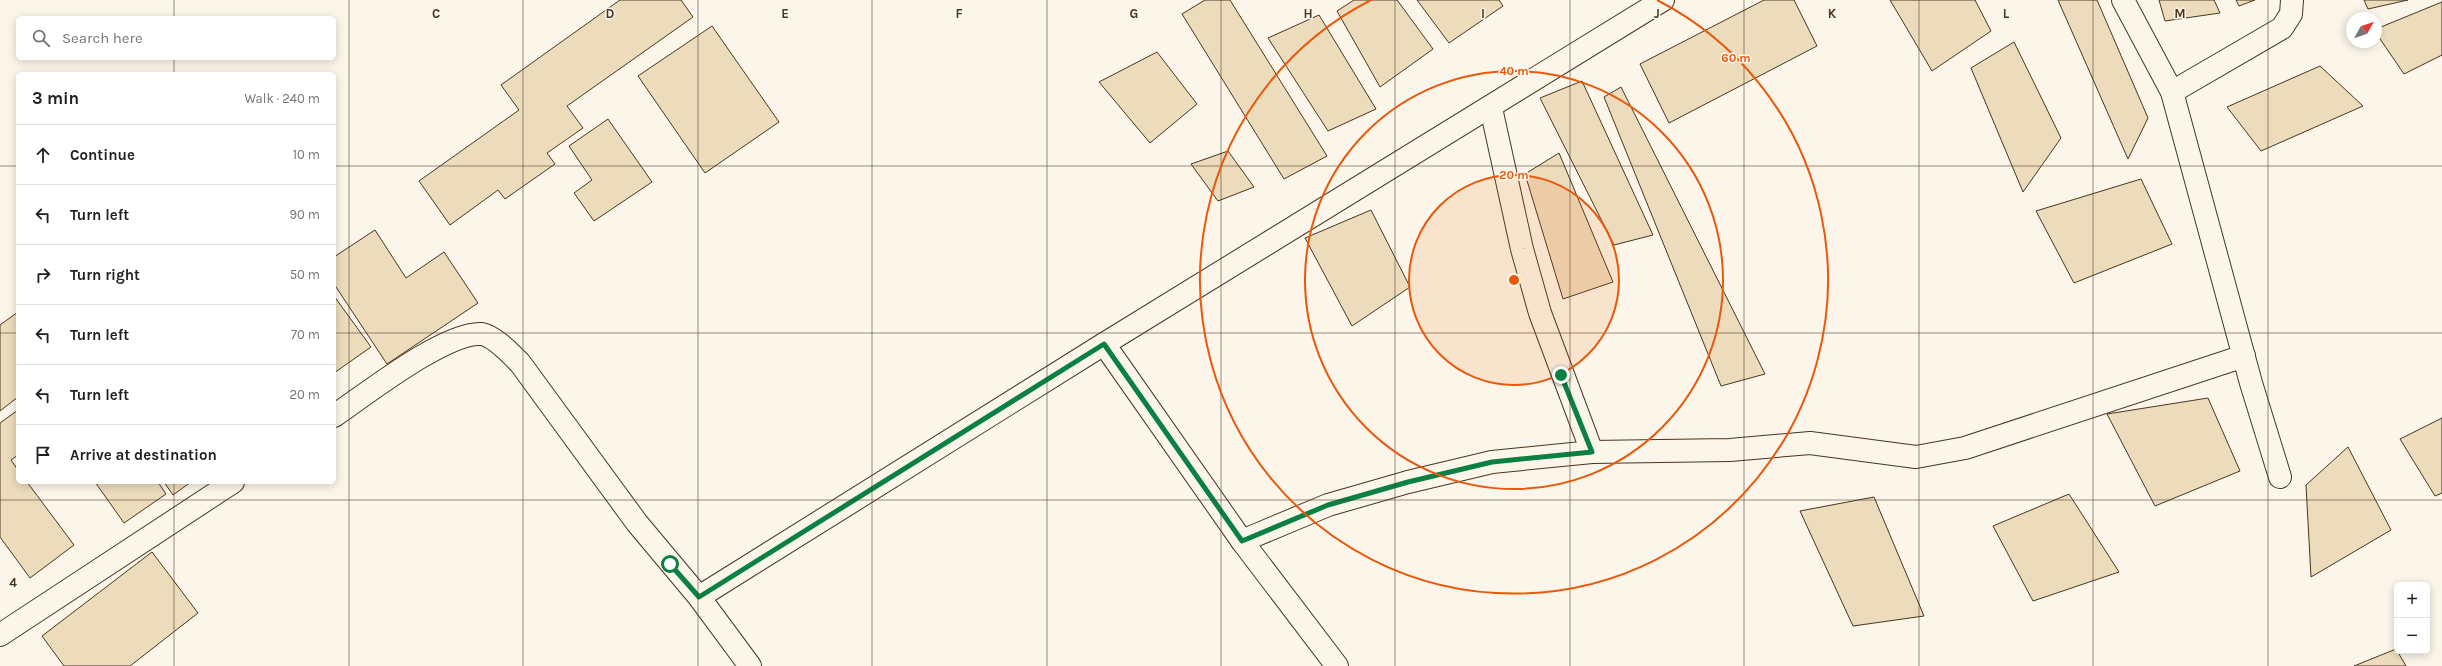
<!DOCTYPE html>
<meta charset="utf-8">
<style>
body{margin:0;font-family:Karla,sans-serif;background:#f2f2f2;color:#202124}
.controls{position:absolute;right:12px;bottom:12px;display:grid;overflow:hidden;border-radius:6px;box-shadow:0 2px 10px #0003}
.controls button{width:36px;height:36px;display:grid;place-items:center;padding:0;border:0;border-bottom:1px solid #e0e0e0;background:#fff;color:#202124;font:20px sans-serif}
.compass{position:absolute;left:2346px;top:12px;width:36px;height:36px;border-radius:50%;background:#fff;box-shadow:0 2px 10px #0003;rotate:50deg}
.stop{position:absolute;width:12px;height:12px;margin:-9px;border:3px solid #0b8043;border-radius:50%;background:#fff}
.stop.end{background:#0b8043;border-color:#fff;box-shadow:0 1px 4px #0008}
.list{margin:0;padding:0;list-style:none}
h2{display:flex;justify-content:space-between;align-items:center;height:52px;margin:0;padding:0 16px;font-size:17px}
h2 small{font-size:13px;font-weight:400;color:#757577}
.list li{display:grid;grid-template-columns:26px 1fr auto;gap:12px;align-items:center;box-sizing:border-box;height:60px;padding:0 16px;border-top:1px solid #e0e0e0}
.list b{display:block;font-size:15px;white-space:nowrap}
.list em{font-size:13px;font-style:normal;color:#757577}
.icon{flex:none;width:22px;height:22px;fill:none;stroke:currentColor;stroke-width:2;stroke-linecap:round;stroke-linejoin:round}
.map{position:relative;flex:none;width:2442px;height:666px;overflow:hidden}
.search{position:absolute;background:#fff;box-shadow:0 2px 10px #0003;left:16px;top:16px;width:320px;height:44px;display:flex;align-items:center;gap:10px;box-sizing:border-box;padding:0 14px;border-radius:6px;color:#757577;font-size:15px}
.panel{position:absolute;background:#fff;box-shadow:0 2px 10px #0003;left:16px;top:72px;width:320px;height:412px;border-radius:6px}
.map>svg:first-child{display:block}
</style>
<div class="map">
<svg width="2442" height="666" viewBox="0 0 2442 666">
<rect width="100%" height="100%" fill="#fbf6e9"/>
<!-- building -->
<g fill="#ecdcbc" stroke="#4a3520">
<path d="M620 0H681L693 17 567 106 583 128 547 153 555 164 505 199 498 190 450 225 419 181 519 110 501 85Z"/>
<path d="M1205 0H1230L1327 156 1284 179 1182 14Z"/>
<path d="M1354 0H1397L1433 49 1380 87 1337 11Z"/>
<path d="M1417 0H1499L1503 6 1449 43Z"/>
<path d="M1764 0H1794L1817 46 1669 123 1640 64Z"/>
<path d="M1890 0H1975L1991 31 1932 71Z"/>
<path d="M2058 0H2097L2148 118 2128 159Z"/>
<path d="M2159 0H2214L2220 13 2165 21Z"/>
<path d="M2236 0H2255L2239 6Z"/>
<path d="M2364 0H2408L2368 9Z"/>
<path d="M2442 2V55L2404 74 2376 33V29Z"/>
<path d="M1319 15 1376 109 1328 131 1268 38Z"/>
<path d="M712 26 779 122 705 173 638 76Z"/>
<path d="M2014 42 2061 138 2023 192 1971 68Z"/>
<path d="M1157 52 1197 104 1150 143 1099 82Z"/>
<path d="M2320 66 2363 106 2261 151 2227 107Z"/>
<path d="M1582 81 1653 235 1614 245 1540 98Z"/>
<path d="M1621 87 1765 374 1721 386 1604 97Z"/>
<path d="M608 119 652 182 594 221 574 193 592 180 569 146Z"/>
<path d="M1228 151 1254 187 1218 201 1191 164Z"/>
<path d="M1559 153 1613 282 1563 299 1525 174Z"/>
<path d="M2141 179 2172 244 2074 283 2036 211Z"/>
<path d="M1371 210 1410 287 1352 326 1305 238Z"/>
<path d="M375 230 406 278 444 252 478 303 387 364 334 284V257Z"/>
<path d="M334 296 371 347 334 373Z"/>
<path d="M18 312V397L0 411V325Z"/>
<path d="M2208 398 2240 471 2155 506 2107 414Z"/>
<path d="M18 410V455L11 460 18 470V482H27L74 545 30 578 0 537V423Z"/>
<path d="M2442 418V493L2435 496 2400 439Z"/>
<path d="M2348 447 2391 530 2311 577 2306 485Z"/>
<path d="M95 482H158L166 494 124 523Z"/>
<path d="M164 482H191L173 495Z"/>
<path d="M2069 494 2119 572 2033 601 1993 526Z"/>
<path d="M1874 497 1924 616 1853 626 1800 511Z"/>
<path d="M152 552 198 613 130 666H64L42 636Z"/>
<path d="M2396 649 2406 666H2354Z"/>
</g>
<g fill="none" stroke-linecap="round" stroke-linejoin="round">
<!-- street casing -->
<g stroke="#4a3520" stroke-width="24">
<g id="street">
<path d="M2123 0 2172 92 2251 383 2280 477"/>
<path d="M2172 92 2282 28 2291 14 2292 0"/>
<path d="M1491 108 1522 249 1540 313 1592 452 1730 450 1810 443 1916 457 1965 448 2244 356"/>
<path d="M1104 344 1242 541 1337 666"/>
<path d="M334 416C365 395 446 331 482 334 494 336 511 354 520 363L637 523 699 597 1104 344 1663 0"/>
<path d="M1242 541 1328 505 1408 482 1492 462 1592 452"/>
<path d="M699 597 750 666"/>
<path d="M0 635 233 482"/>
</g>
</g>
<!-- street -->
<use href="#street" stroke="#fbf6e9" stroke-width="22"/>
</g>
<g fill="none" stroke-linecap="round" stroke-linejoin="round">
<!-- route -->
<path stroke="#0b8043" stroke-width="5" d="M670 564 699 597 1104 344 1242 541 1328 505 1408 482 1492 462 1592 452 1561 375"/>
</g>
<!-- grid -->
<path fill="none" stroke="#4a3520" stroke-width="1" stroke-opacity="0.55" d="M174 0V18M349 0V666M523 0V666M698 0V666M872 0V666M1047 0V666M1221 0V666M1395 0V666M1570 0V666M1744 0V666M1919 0V666M2093 0V666M2268 0V666M174 58V74M0 166H18M334 166H2442M0 333H18M334 333H2442M174 482V666M0 500H2442"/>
<!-- distance rings -->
<circle cx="1514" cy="280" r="105" fill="#e8590c" fill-opacity=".12"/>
<g fill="none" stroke="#e8590c" stroke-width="2">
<circle cx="1514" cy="280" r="105"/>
<circle cx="1514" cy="280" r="209"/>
<path d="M1657 0A314 314 0 1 1 1371 0"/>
</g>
<g font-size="13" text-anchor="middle" font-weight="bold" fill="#4a3520" stroke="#fbf6e9" stroke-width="3" stroke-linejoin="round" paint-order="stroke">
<text x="436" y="18">C</text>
<text x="610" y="18">D</text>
<text x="785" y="18">E</text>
<text x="959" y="18">F</text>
<text x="1134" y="18">G</text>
<text x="1308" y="18">H</text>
<text x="1483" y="18">I</text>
<text x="1657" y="18">J</text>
<text x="1832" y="18">K</text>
<text x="2006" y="18">L</text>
<text x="2180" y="18">M</text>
<text x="13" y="587">4</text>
</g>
<circle cx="1514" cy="280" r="6" fill="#e8590c" stroke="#fbf6e9" stroke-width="2"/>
<g font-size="12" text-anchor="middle" font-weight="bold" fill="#e8590c" stroke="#fbf6e9" stroke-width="3" stroke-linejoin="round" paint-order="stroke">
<text x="1736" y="62">60 m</text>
<text x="1514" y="75">40 m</text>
<text x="1514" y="179">20 m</text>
</g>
</svg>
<div class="controls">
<button>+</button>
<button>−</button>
</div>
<svg class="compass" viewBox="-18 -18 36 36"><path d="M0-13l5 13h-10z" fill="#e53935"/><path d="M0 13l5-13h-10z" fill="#757577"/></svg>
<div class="stop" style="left:670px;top:564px"></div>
<div class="stop end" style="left:1561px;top:375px"></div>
<div class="search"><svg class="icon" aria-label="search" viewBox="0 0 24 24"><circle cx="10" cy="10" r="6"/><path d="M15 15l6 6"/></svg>Search here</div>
<section class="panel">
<h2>3 min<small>Walk · 240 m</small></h2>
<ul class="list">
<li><svg class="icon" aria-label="ahead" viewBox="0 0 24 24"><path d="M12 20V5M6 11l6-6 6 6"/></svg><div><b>Continue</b></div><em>10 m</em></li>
<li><svg class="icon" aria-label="left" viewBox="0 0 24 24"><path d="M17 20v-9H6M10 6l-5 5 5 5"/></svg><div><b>Turn left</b></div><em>90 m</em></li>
<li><svg class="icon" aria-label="right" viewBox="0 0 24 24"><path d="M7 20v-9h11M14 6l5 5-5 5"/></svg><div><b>Turn right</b></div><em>50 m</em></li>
<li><svg class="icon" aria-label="left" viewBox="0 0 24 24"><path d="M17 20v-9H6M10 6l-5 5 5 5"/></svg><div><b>Turn left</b></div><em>70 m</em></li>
<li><svg class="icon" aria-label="left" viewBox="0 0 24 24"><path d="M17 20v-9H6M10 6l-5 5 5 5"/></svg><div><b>Turn left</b></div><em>20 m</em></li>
<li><svg class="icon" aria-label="arrive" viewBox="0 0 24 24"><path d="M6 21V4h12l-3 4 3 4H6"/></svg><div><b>Arrive at destination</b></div></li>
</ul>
</section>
</div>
